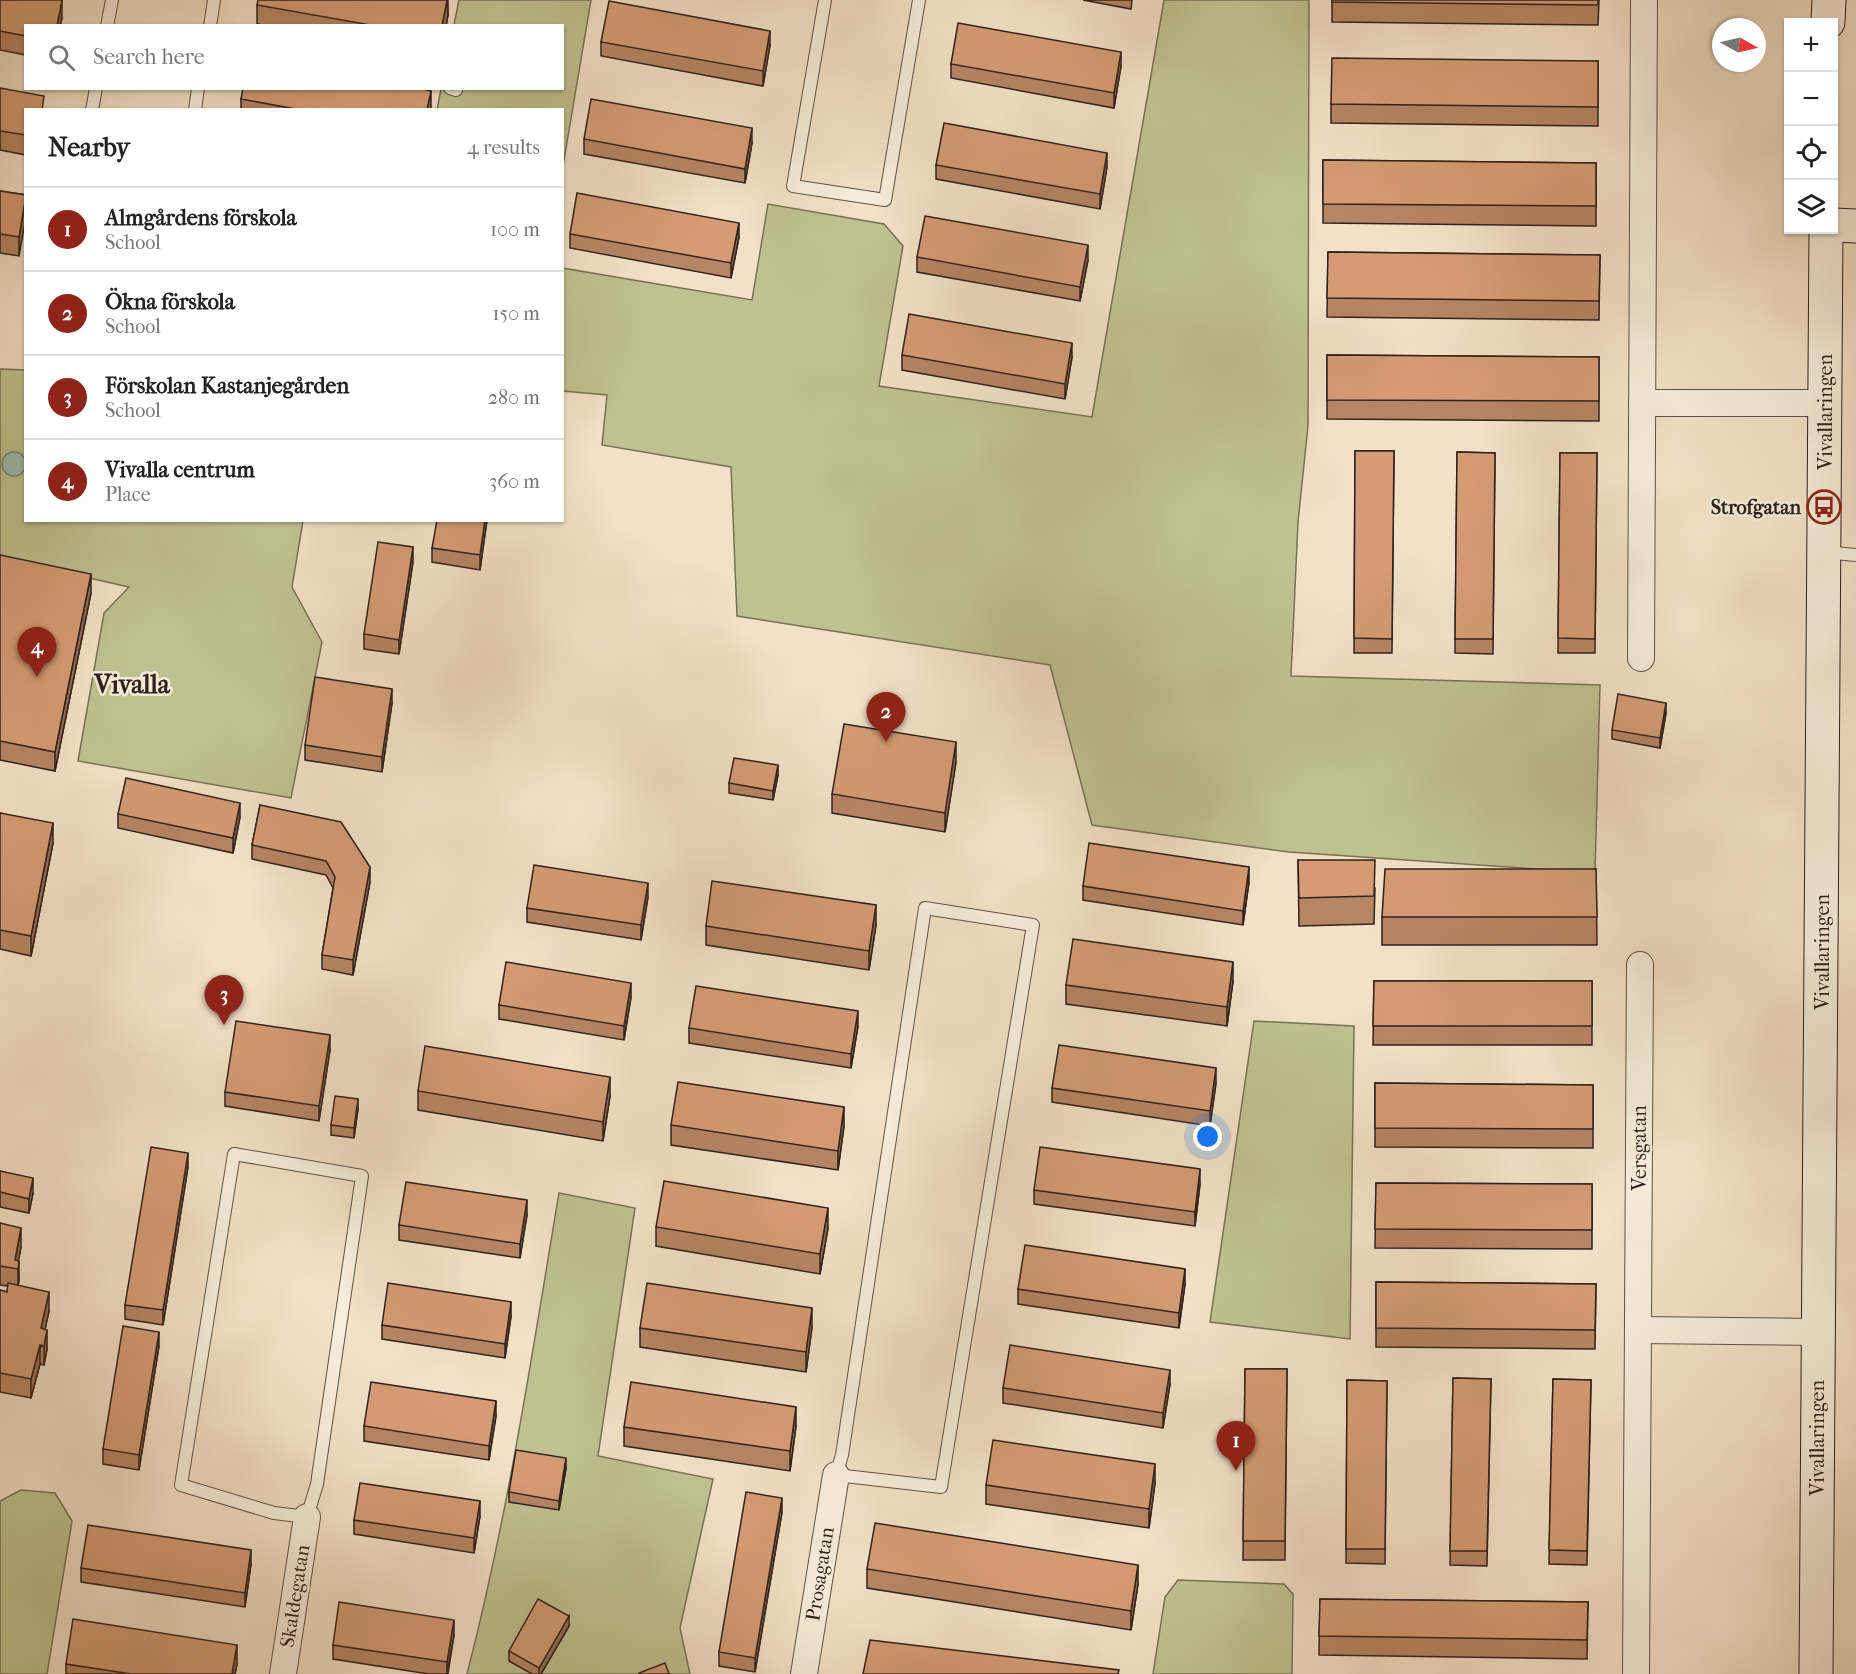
<!DOCTYPE html>
<meta charset="utf-8">
<style>
body{margin:0;font-family:"IM FELL French Canon",serif;background:#f2f2f2;color:#222}
.controls{position:absolute;right:18px;top:18px;display:grid;overflow:hidden;border-radius:0px;box-shadow:0 2px 4px #0004}
.controls button{width:54px;height:54px;display:grid;place-items:center;padding:0;border:0;border-bottom:2px solid #e0e0e0;background:#fff;color:#222;font:30px sans-serif}
.compass{position:absolute;left:1712px;top:18px;width:54px;height:54px;border-radius:50%;background:#fff;box-shadow:0 2px 4px #0004;rotate:98deg}
.you{position:absolute;left:1208px;top:1137px;width:21px;height:21px;margin:-15px;border:4px solid #fff;border-radius:50%;background:#1a73e8;box-shadow:0 0 0 9px #1a73e833}
.badge{display:grid;place-items:center;width:39px;height:39px;border-radius:50%;background:#8f2418;color:#fff;font-size:20px;font-weight:700}
.pin{position:absolute;translate:-50% -50px;filter:drop-shadow(0 2px 3px #0008)}
.pin::after{content:'';position:absolute;top:32px;width:21px;height:18px;background:inherit;clip-path:polygon(0 0,100% 0,50% 100%)}
.list{margin:0;padding:0;list-style:none}
h2{display:flex;justify-content:space-between;align-items:center;height:78px;margin:0;padding:0 24px;font-size:26px}
h2 small{font-size:20px;font-weight:400;color:#767676}
.list li{display:grid;grid-template-columns:39px 1fr auto;gap:18px;align-items:center;box-sizing:border-box;height:84px;padding:0 24px;border-top:2px solid #e0e0e0}
.list b{display:block;font-size:22px;white-space:nowrap}
.list p{margin:0;font-size:20px;white-space:nowrap;color:#767676}
.list em{font-size:20px;font-style:normal;color:#767676}
.icon{flex:none;width:33px;height:33px;fill:none;stroke:currentColor;stroke-width:2;stroke-linecap:round;stroke-linejoin:round}
.map{position:relative;flex:none;width:1856px;height:1674px;overflow:hidden}
.search{position:absolute;background:#fff;box-shadow:0 2px 4px #0004;left:24px;top:24px;width:540px;height:66px;display:flex;align-items:center;gap:15px;box-sizing:border-box;padding:0 21px;border-radius:0px;color:#767676;font-size:22px}
.panel{position:absolute;background:#fff;box-shadow:0 2px 4px #0004;left:24px;top:108px;width:540px;height:414px;border-radius:0px}
.map>svg:first-child{display:block}
</style>
<div class="map">
<svg width="1856" height="1674" viewBox="0 0 1856 1674">
<rect width="100%" height="100%" fill="#f2e1c6"/>
<filter id="stains"><feTurbulence type="fractalNoise" baseFrequency=".00333" numOctaves="4"/><feColorMatrix values="0 0 0 0 .2 0 0 0 0 .09 0 0 0 0 .02 0 0 0 .5 -.17"/></filter>
<radialGradient id="worn" r=".72"><stop offset=".6" stop-color="#630" stop-opacity="0"/><stop offset="1" stop-color="#630" stop-opacity=".3"/></radialGradient>
<!-- green -->
<g fill="#c0c191" stroke="#787156" stroke-width="1.5">
<path d="M459 0H591L563 166 562 110H437L441 89 562 88V26L454 25Z"/>
<path d="M1164 0H1309L1308 426 1298 522 1291 676 1600 685 1595 873 1289 852 1092 825 1050 665 737 616 731 467 602 445 607 395 563 391 562 268 752 300 768 204 884 224 903 246 879 386 1092 417Z"/>
<path d="M0 369 25 370 26 520 303 521 292 587 322 642 291 798 78 761 104 613 129 587 0 558Z"/>
<path d="M1254 1021 1354 1026 1350 1339 1210 1322Z"/>
<path d="M559 1193 635 1208 598 1456 713 1479 680 1628 690 1674H467C508 1516 532 1354 559 1193Z"/>
<path d="M21 1490 55 1493 72 1521 47 1674H0V1501Z"/>
<path d="M1178 1580 1284 1584 1293 1594 1292 1674H1153L1165 1597Z"/>
</g>
<!-- water -->
<circle fill="#9cbeaf" stroke="#707f74" stroke-width="1.5" cx="14" cy="464" r="12"/>
<g fill="none" stroke-linecap="round" stroke-linejoin="round">
<!-- lane casing -->
<g stroke="#605146" stroke-width="14">
<g id="lane">
<path d="M825 0 793 186 885 200 919 0"/>
<path d="M107 26 112 0"/>
<path d="M210 26 214 0"/>
<path d="M450 88 456 90"/>
<path d="M92 110 96 88"/>
<path d="M195 110 198 88"/>
<path d="M1825 552 1856 555"/>
<path d="M925 908 1033 925 941 1487 836 1475 842 1455Z"/>
<path d="M234 1154 362 1176 317 1484 307 1517 274 1513 181 1485Z"/>
</g>
</g>
<!-- street casing -->
<g stroke="#605146" stroke-width="28">
<g id="street">
<path d="M1642 403H1825"/>
<path d="M1641 658 1644 0"/>
<path d="M1638 1330 1818 1332"/>
<path d="M283 1674 307 1517"/>
<path d="M804 1674 836 1475"/>
<path d="M1636 1674 1640 965"/>
</g>
</g>
<!-- secondary casing -->
<g stroke="#2f211b" stroke-width="35">
<g id="secondary">
<path d="M1828 22 1829 0"/>
<path d="M1834 225 1856 226"/>
<path d="M1816 1674 1826 230"/>
</g>
</g>
<!-- lane -->
<use href="#lane" stroke="#f7ecda" stroke-width="12"/>
<!-- street -->
<use href="#street" stroke="#f7ecda" stroke-width="26"/>
<!-- secondary -->
<use href="#secondary" stroke="#f7ecda" stroke-width="33"/>
</g>
<!-- wall -->
<g fill="#b68564" stroke="#2f211b" stroke-width="1.5">
<path d="M0 0 62 18 60 26H26V55L0 50Z"/>
<path d="M448 0V15L446 26H268L257 24V5Z"/>
<path d="M1083 0H1132L1131 9Z"/>
<path d="M1332 0H1599L1598 25 1332 22Z"/>
<path d="M601 42 770 45 763 86 601 56Z"/>
<path d="M1598 61V126L1331 123V104Z"/>
<path d="M951 64 1121 66 1114 108 951 78Z"/>
<path d="M0 88 44 110H26V155L0 150Z"/>
<path d="M241 99 431 110H241Z"/>
<path d="M584 139 752 143 745 183 584 154Z"/>
<path d="M1323 160 1596 163V226L1323 223Z"/>
<path d="M936 165 1107 167 1100 209 936 179Z"/>
<path d="M0 191 26 195 19 256 0 253Z"/>
<path d="M570 234 739 237 731 278 570 248Z"/>
<path d="M1328 252 1600 255 1599 320 1327 317Z"/>
<path d="M917 257 1088 260 1080 301 917 272Z"/>
<path d="M902 355 1072 357 1065 399 902 370Z"/>
<path d="M1327 355 1599 357V421L1327 419Z"/>
<path d="M1355 451H1394L1392 653H1354Z"/>
<path d="M1457 452 1495 453 1493 654 1455 653Z"/>
<path d="M1560 453H1597L1595 653H1558Z"/>
<path d="M487 520 480 570 432 562V548Z"/>
<path d="M0 555 91 593 55 771 0 760Z"/>
<path d="M413 562 399 654 364 649V634Z"/>
<path d="M392 703 382 772 305 760V745Z"/>
<path d="M1666 713 1660 748 1612 739V730Z"/>
<path d="M956 762 945 832 832 813V794Z"/>
<path d="M778 775 773 800 729 793V783Z"/>
<path d="M260 805 370 882 353 975 322 969V955L333 888 326 875 252 859V845Z"/>
<path d="M0 813 53 843 31 956 0 949Z"/>
<path d="M118 814 240 817 233 853 118 828Z"/>
<path d="M1298 860 1375 888 1374 924 1299 926Z"/>
<path d="M1596 869 1597 945H1382V917Z"/>
<path d="M1249 882 1243 925 1083 900V886Z"/>
<path d="M648 897 641 940 527 922V908Z"/>
<path d="M876 925 869 970 706 945V926Z"/>
<path d="M1233 981 1227 1026 1066 1004V985Z"/>
<path d="M1374 981H1592V1045H1373Z"/>
<path d="M631 997 624 1040 499 1019V1005Z"/>
<path d="M858 1026 851 1068 689 1043V1028Z"/>
<path d="M330 1050 319 1121 225 1106V1092Z"/>
<path d="M1216 1083 1210 1126 1052 1102V1088Z"/>
<path d="M1375 1083 1593 1085V1148L1375 1147Z"/>
<path d="M418 1091 610 1096 603 1141 418 1110Z"/>
<path d="M358 1109 354 1138 331 1135V1125Z"/>
<path d="M671 1125 844 1126 838 1170 671 1145Z"/>
<path d="M188 1167 163 1325 125 1319V1305Z"/>
<path d="M0 1171 33 1193 29 1213 0 1207Z"/>
<path d="M1376 1183 1592 1184V1249L1375 1248Z"/>
<path d="M1200 1184 1195 1226 1034 1204V1190Z"/>
<path d="M527 1215 520 1258 399 1240V1225Z"/>
<path d="M0 1223 21 1247 18 1261 19 1280 18 1286 49 1311 45 1329 47 1349 44 1365 40 1364 31 1398 0 1392V1290L7 1292 8 1286 0 1285Z"/>
<path d="M656 1227 828 1228 820 1274 656 1246Z"/>
<path d="M1376 1282 1596 1284 1595 1349 1376 1347Z"/>
<path d="M1185 1284 1179 1328 1018 1304V1289Z"/>
<path d="M511 1316 505 1358 382 1339V1325Z"/>
<path d="M812 1327 806 1372 640 1347V1328Z"/>
<path d="M159 1346 139 1470 103 1464V1449Z"/>
<path d="M1245 1369H1287L1285 1560H1243Z"/>
<path d="M1453 1378 1491 1379 1487 1566 1450 1565Z"/>
<path d="M1553 1379 1591 1380 1587 1565 1549 1564Z"/>
<path d="M1347 1380 1387 1381 1385 1564 1346 1563Z"/>
<path d="M1170 1384 1163 1428 1003 1403V1388Z"/>
<path d="M496 1416 489 1460 364 1441V1426Z"/>
<path d="M796 1426 790 1471 624 1446V1427Z"/>
<path d="M566 1468 559 1510 509 1502V1492Z"/>
<path d="M1155 1483 1149 1528 986 1504V1485Z"/>
<path d="M782 1512 755 1672 719 1666V1652Z"/>
<path d="M480 1516 474 1553 354 1534V1520Z"/>
<path d="M251 1564 245 1607 81 1582V1568Z"/>
<path d="M867 1569 1138 1584 1131 1630 867 1588Z"/>
<path d="M1320 1599 1588 1602 1587 1659 1319 1655Z"/>
<path d="M569 1626 541 1674H532L509 1661V1651Z"/>
<path d="M454 1635 448 1674H429L333 1659V1645Z"/>
<path d="M66 1664H237L235 1674H66Z"/>
</g>
<!-- shaded-wall -->
<g fill="#946c51" stroke="#2f211b" stroke-width="1.5">
<path d="M62 0V18L60 26H57Z"/>
<path d="M447 0 448 15 446 26H442Z"/>
<path d="M770 31V45L763 86V71Z"/>
<path d="M1121 52V66L1114 108V93Z"/>
<path d="M431 91V110H427Z"/>
<path d="M752 128V143L745 183V169Z"/>
<path d="M1107 153V167L1100 209V194Z"/>
<path d="M26 198V217L19 256V237Z"/>
<path d="M739 223V237L731 278V263Z"/>
<path d="M1088 245V260L1080 301V287Z"/>
<path d="M1072 343V357L1065 399V384Z"/>
<path d="M485 520H487L480 570V555Z"/>
<path d="M413 547V562L399 654V640Z"/>
<path d="M91 574V593L55 771V752Z"/>
<path d="M392 689V703L382 772V757Z"/>
<path d="M1666 703V713L1660 748V738Z"/>
<path d="M956 742V762L945 832V813Z"/>
<path d="M778 765V775L773 800V791Z"/>
<path d="M240 803V817L233 853V838Z"/>
<path d="M53 823V843L31 956V936Z"/>
<path d="M370 867V882L353 975V960Z"/>
<path d="M1249 867V882L1243 925V911Z"/>
<path d="M648 883V897L641 940V925Z"/>
<path d="M876 905V925L869 970V951Z"/>
<path d="M1233 962V981L1227 1026V1007Z"/>
<path d="M631 983V997L624 1040V1026Z"/>
<path d="M858 1011V1026L851 1068V1054Z"/>
<path d="M330 1035V1050L319 1121V1106Z"/>
<path d="M1216 1068V1083L1210 1126V1111Z"/>
<path d="M610 1077V1096L603 1141V1122Z"/>
<path d="M358 1099V1109L354 1138V1128Z"/>
<path d="M844 1107V1126L838 1170V1151Z"/>
<path d="M188 1153V1167L163 1325V1310Z"/>
<path d="M1200 1169V1184L1195 1226V1212Z"/>
<path d="M33 1178V1193L29 1213V1199Z"/>
<path d="M527 1200V1215L520 1258V1244Z"/>
<path d="M828 1208V1228L820 1274V1254Z"/>
<path d="M21 1228V1247L17 1269 15 1260Z"/>
<path d="M19 1261V1280L18 1288V1269Z"/>
<path d="M1185 1269V1284L1179 1328V1313Z"/>
<path d="M49 1292V1311L41 1348V1328Z"/>
<path d="M511 1302V1316L505 1358V1344Z"/>
<path d="M812 1308V1327L806 1372V1352Z"/>
<path d="M47 1330V1349L44 1365V1346Z"/>
<path d="M159 1332V1346L139 1470V1455Z"/>
<path d="M40 1345V1364L31 1398V1379Z"/>
<path d="M1170 1370V1384L1163 1428V1413Z"/>
<path d="M496 1401V1416L489 1460V1446Z"/>
<path d="M796 1407V1426L790 1471V1451Z"/>
<path d="M566 1458V1468L559 1510V1501Z"/>
<path d="M1155 1464V1483L1149 1528V1509Z"/>
<path d="M782 1498V1512L755 1672V1658Z"/>
<path d="M480 1501V1516L474 1553V1538Z"/>
<path d="M251 1550V1564L245 1607V1593Z"/>
<path d="M1138 1565V1584L1131 1630V1611Z"/>
<path d="M569 1616V1626L541 1674H539V1668Z"/>
<path d="M454 1620V1635L447 1674V1662Z"/>
<path d="M237 1645V1664L235 1674H232Z"/>
</g>
<!-- building -->
<g fill="#d49b74" stroke="#2f211b" stroke-width="1.5">
<path d="M0 0H62L57 26H26V36L0 31Z"/>
<path d="M258 0H447L442 26H376L257 5Z"/>
<path d="M1332 0H1598V5L1332 2Z"/>
<path d="M609 1 770 31 763 71 601 42Z"/>
<path d="M958 23 1121 52 1114 93 951 64Z"/>
<path d="M1332 58 1598 61V107L1331 104Z"/>
<path d="M0 88 44 96 42 110H26V135L0 131Z"/>
<path d="M243 88H419L431 91 427 110H301L241 99Z"/>
<path d="M591 99 752 128 745 169 584 139Z"/>
<path d="M944 123 1107 153 1100 194 936 165Z"/>
<path d="M1323 160 1596 163V206L1323 204Z"/>
<path d="M0 191 26 195 19 237 0 234Z"/>
<path d="M577 193 739 223 731 263 570 234Z"/>
<path d="M925 216 1088 245 1080 287 917 257Z"/>
<path d="M1328 252 1600 255 1599 301 1327 298Z"/>
<path d="M909 314 1072 343 1065 384 902 355Z"/>
<path d="M1327 355 1599 357V401L1327 400Z"/>
<path d="M1355 451H1394L1392 639 1354 638Z"/>
<path d="M1457 452 1495 453 1493 639H1455Z"/>
<path d="M1560 453H1597L1595 639 1558 638Z"/>
<path d="M437 520H485L480 555 432 548Z"/>
<path d="M378 542 413 547 399 640 364 634Z"/>
<path d="M0 555 91 574 55 752 0 741Z"/>
<path d="M315 677 392 689 382 757 305 745Z"/>
<path d="M1618 694 1666 703 1660 738 1612 730Z"/>
<path d="M844 724 956 742 945 813 832 794Z"/>
<path d="M734 758 778 765 773 791 729 783Z"/>
<path d="M126 778 240 803 233 838 118 814Z"/>
<path d="M260 805 341 822 370 867 353 960 322 955 335 877 326 861 252 845Z"/>
<path d="M0 813 53 823 31 936 0 930Z"/>
<path d="M1089 843 1249 867 1243 911 1083 886Z"/>
<path d="M1298 860H1375L1374 896 1299 898Z"/>
<path d="M534 865 648 883 641 925 527 908Z"/>
<path d="M1385 869H1596L1597 917H1382Z"/>
<path d="M712 881 876 905 869 951 706 926Z"/>
<path d="M1073 939 1233 962 1227 1007 1066 985Z"/>
<path d="M506 962 631 983 624 1026 499 1005Z"/>
<path d="M1374 981H1592V1026H1373Z"/>
<path d="M696 986 858 1011 851 1054 689 1028Z"/>
<path d="M236 1021 330 1035 319 1106 225 1092Z"/>
<path d="M1059 1045 1216 1068 1210 1111 1052 1088Z"/>
<path d="M425 1046 610 1077 603 1122 418 1091Z"/>
<path d="M678 1082 844 1107 838 1151 671 1125Z"/>
<path d="M1375 1083 1593 1085V1129L1375 1128Z"/>
<path d="M335 1096 358 1099 354 1128 331 1125Z"/>
<path d="M151 1147 188 1153 163 1310 125 1305Z"/>
<path d="M1040 1147 1200 1169 1195 1212 1034 1190Z"/>
<path d="M0 1171 33 1178 29 1199 0 1192Z"/>
<path d="M664 1181 828 1208 820 1254 656 1227Z"/>
<path d="M406 1182 527 1200 520 1244 399 1225Z"/>
<path d="M1376 1183 1592 1184V1230L1375 1229Z"/>
<path d="M0 1223 21 1228 15 1260 19 1261 18 1269 0 1266Z"/>
<path d="M1025 1245 1185 1269 1179 1313 1018 1289Z"/>
<path d="M1376 1282 1596 1284 1595 1330 1376 1328Z"/>
<path d="M8 1283 49 1292 41 1328 47 1330 44 1346 40 1345 31 1379 0 1373V1290L7 1292Z"/>
<path d="M388 1283 511 1302 505 1344 382 1325Z"/>
<path d="M647 1283 812 1308 806 1352 640 1328Z"/>
<path d="M123 1326 159 1332 139 1455 103 1449Z"/>
<path d="M1010 1345 1170 1370 1163 1413 1003 1388Z"/>
<path d="M1245 1369H1287L1285 1541H1243Z"/>
<path d="M1453 1378 1491 1379 1487 1551H1450Z"/>
<path d="M1553 1379 1591 1380 1587 1551 1549 1550Z"/>
<path d="M1347 1380 1387 1381 1385 1549H1346Z"/>
<path d="M371 1382 496 1401 489 1446 364 1426Z"/>
<path d="M631 1382 796 1407 790 1451 624 1427Z"/>
<path d="M993 1440 1155 1464 1149 1509 986 1485Z"/>
<path d="M516 1450 566 1458 559 1501 509 1492Z"/>
<path d="M360 1483 480 1501 474 1538 354 1520Z"/>
<path d="M746 1492 782 1498 755 1658 719 1652Z"/>
<path d="M875 1523 1138 1565 1131 1611 867 1569Z"/>
<path d="M88 1525 251 1550 245 1593 81 1568Z"/>
<path d="M538 1599 569 1616 539 1668 509 1651Z"/>
<path d="M1320 1599 1588 1602 1587 1640 1319 1636Z"/>
<path d="M339 1602 454 1620 447 1662 333 1645Z"/>
<path d="M73 1619 237 1645 232 1674H131L66 1664Z"/>
<path d="M870 1640 1119 1670 1118 1674H863Z"/>
<path d="M665 1663 669 1674H639V1673Z"/>
</g>
<!-- icons -->
<defs>
<g id="bus-ring" transform="scale(1.725)"><circle r="9.5" fill="#f7ecda" stroke="#8f2418" stroke-width="1.5"/><path d="M-5-6H5V4H4V6H2V4H-2V6H-4V4H-5ZM-3.5-4V0h7V-4ZM-3.5 1.2v1.5H-2V1.2ZM2 1.2v1.5H3.5V1.2Z" fill="#8f2418"/></g>
</defs>
<g fill-rule="evenodd">
<use href="#bus-ring" x="1824" y="507"/>
</g>
<g text-anchor="middle" dominant-baseline="central" stroke-width="5" stroke-linejoin="round" paint-order="stroke">
<!-- street labels -->
<g font-size="20" fill="#2f211b" stroke="#f7ecda">
<text transform="translate(1825 412) rotate(-90)">Vivallaringen</text>
<text transform="translate(1822 952) rotate(-90)">Vivallaringen</text>
<text transform="translate(1639 1148) rotate(-90)">Versgatan</text>
<text transform="translate(1817 1438) rotate(-90)">Vivallaringen</text>
<text transform="translate(820 1574) rotate(-81)">Prosagatan</text>
<text transform="translate(295 1596) rotate(-81)">Skaldegatan</text>
</g>
<!-- poi labels -->
<g font-size="20" font-weight="bold" fill="#2f211b" stroke="#f7ecda" text-anchor="end">
<text x="1801" y="507">Strofgatan</text>
</g>
<!-- district labels -->
<g font-size="26" font-weight="bold" fill="#2f211b" stroke="#f7ecda">
<text x="132" y="684">Vivalla</text>
</g>
</g>
<rect width="100%" height="100%" filter="url(#stains)"/>
<rect width="100%" height="100%" fill="url(#worn)"/>
</svg>
<div class="controls">
<button>+</button>
<button>−</button>
<button><svg class="icon" aria-label="locate" viewBox="0 0 24 24"><circle cx="12" cy="12" r="6"/><path d="M12 2v4M12 18v4M2 12h4M18 12h4"/></svg></button>
<button><svg class="icon" aria-label="layers" viewBox="0 0 24 24"><path d="M12 4l9 5-9 5-9-5zM3 14l9 5 9-5"/></svg></button>
</div>
<svg class="compass" viewBox="-18 -18 36 36"><path d="M0-13l5 13h-10z" fill="#e53935"/><path d="M0 13l5-13h-10z" fill="#767676"/></svg>
<div class="you"></div>
<div class="pin badge" style="left:1236px;top:1471px">1</div>
<div class="pin badge" style="left:886px;top:742px">2</div>
<div class="pin badge" style="left:224px;top:1025px">3</div>
<div class="pin badge" style="left:37px;top:677px">4</div>
<div class="search"><svg class="icon" aria-label="search" viewBox="0 0 24 24"><circle cx="10" cy="10" r="6"/><path d="M15 15l6 6"/></svg>Search here</div>
<section class="panel">
<h2>Nearby<small>4 results</small></h2>
<ul class="list">
<li><span class="badge">1</span><div><b>Almgårdens förskola</b><p>School</p></div><em>100 m</em></li>
<li><span class="badge">2</span><div><b>Ökna förskola</b><p>School</p></div><em>150 m</em></li>
<li><span class="badge">3</span><div><b>Förskolan Kastanjegården</b><p>School</p></div><em>280 m</em></li>
<li><span class="badge">4</span><div><b>Vivalla centrum</b><p>Place</p></div><em>360 m</em></li>
</ul>
</section>
</div>
